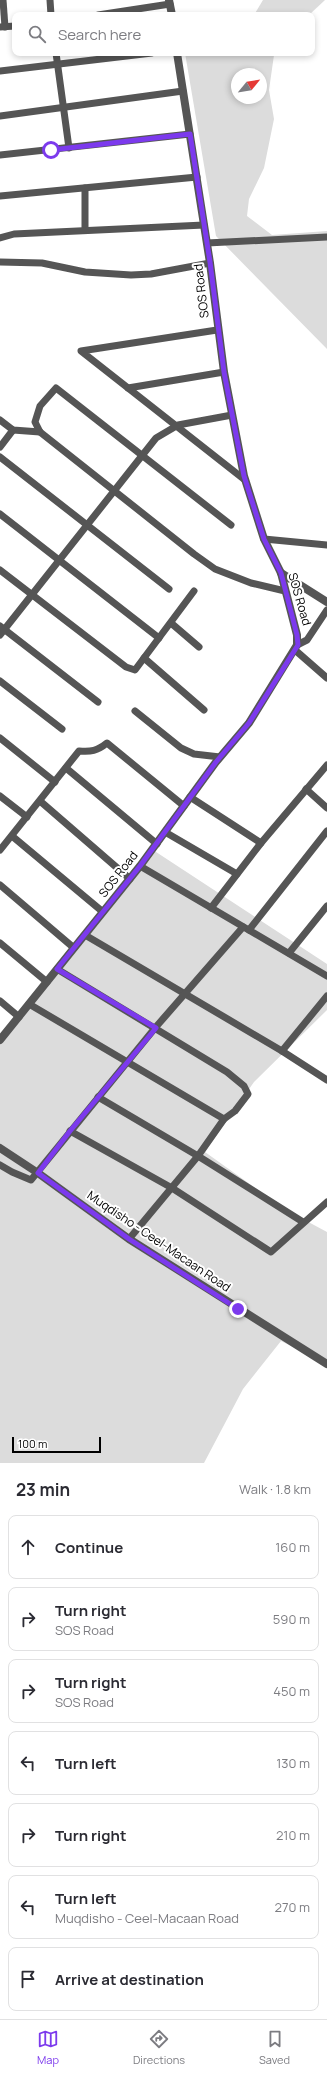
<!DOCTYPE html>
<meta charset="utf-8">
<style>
body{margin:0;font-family:Manrope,sans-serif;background:#f2f2f3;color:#2b2b33}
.compass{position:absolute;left:231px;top:68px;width:36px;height:36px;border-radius:50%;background:#fff;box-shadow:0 2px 6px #0003;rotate:60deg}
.scale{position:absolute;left:12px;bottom:10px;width:89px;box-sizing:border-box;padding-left:4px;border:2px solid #000;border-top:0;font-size:11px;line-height:14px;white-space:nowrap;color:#000;-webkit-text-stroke:3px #fff;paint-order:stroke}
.stop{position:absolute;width:12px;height:12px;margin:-9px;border:3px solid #7c3aed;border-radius:50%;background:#fff}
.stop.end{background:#7c3aed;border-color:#fff;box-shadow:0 1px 4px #0008}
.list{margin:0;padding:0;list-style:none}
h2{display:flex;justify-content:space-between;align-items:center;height:52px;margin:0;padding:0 16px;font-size:17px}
h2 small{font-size:13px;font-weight:400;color:#7c7c81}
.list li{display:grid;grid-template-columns:26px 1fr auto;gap:12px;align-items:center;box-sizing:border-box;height:64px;margin:0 8px 8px;padding:0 8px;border:1px solid #e1e1e2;border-radius:8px}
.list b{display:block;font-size:15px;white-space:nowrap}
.list p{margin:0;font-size:13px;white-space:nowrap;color:#7c7c81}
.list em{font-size:13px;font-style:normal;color:#7c7c81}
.icon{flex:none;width:22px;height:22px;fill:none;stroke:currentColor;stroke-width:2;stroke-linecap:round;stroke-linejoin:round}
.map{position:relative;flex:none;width:327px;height:1463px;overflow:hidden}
.search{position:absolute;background:#fff;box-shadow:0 2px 6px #0003;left:12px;right:12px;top:12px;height:44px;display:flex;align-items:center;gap:10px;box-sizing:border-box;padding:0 14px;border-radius:8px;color:#7c7c81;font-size:15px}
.sheet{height:556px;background:#fff}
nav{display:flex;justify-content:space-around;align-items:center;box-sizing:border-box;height:56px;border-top:1px solid #e1e1e2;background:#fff;font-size:11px;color:#7c7c81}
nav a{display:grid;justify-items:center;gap:2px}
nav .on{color:#7c3aed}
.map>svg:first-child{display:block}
</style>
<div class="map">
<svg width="327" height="1463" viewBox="0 0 327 1463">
<rect width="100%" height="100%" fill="#fff"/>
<!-- green -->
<g fill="#dcdcdc" fill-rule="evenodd">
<path d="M263 0H325L309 15H254Z"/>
<path d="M185 53H276L274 55 269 90 274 119 264 168 249 199 247 216 272 235 327 231V349L216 236ZM237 74H261V98H237Z"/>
<path d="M153 850 327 964V1010L254 1082 205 1152 286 1210 327 1232V1364L281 1341 243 1389 204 1463H0V1035Z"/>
</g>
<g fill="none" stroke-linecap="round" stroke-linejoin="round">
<!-- minor -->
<g stroke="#555" stroke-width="7">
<path d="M3 0 5 27"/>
<path d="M50 0 51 15"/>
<path d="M98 15 170 4"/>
<path d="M0 27 15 26"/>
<path d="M56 53 69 148"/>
<path d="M0 71 152 53"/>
<path d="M0 116 183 91"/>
<path d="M0 155 190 134"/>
<path d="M85 188V230"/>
<path d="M0 196 197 177"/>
<path d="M0 238 14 234 204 225"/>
<path d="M207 243 327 237"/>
<path d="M0 262 42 263 85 272 131 275 151 274 210 263"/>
<path d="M217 330 81 351 245 480"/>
<path d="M128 388 224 372"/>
<path d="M0 420 13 430 40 432"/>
<path d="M0 447 13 430"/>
<path d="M0 457 169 589"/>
<path d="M0 514 159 638"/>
<path d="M231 525 56 388 40 406 35 422 40 432 194 554 215 569 251 583 285 591"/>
<path d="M264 539 327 545"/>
<path d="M0 570 126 667 135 670 194 591"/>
<path d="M171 623 199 647"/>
<path d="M0 626 98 702"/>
<path d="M0 635 156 438 178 425 232 415"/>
<path d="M297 645 307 640 327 610"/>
<path d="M295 650 327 678"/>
<path d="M144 658 204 710"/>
<path d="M0 681 62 729"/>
<path d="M135 711 181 748 194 754 220 757"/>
<path d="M0 738 55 782"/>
<path d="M66 768 157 844"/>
<path d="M306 789 327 808"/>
<path d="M0 796 27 817"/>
<path d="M190 797 261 843"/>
<path d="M40 801 130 879"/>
<path d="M165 832 237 874"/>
<path d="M12 836 103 912"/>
<path d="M0 850 79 751C91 752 97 751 107 743L184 806"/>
<path d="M140 866 327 976"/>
<path d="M0 885 74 948"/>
<path d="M211 908 261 843 327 765"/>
<path d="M249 930 327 831"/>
<path d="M85 935 282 1051 327 1080"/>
<path d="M0 943 47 982"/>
<path d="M289 953 327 906"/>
<path d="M57 969 227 1072 244 1086 248 1094 235 1111 224 1119 198 1156 129 1239"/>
<path d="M0 1001 19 1017"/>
<path d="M29 1004 224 1119"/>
<path d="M282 1051 327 996"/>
<path d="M98 1097 198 1156 303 1222"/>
<path d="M70 1131 172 1188 271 1252 327 1202"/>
<path d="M0 1165 12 1172 31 1180 155 1028 243 927"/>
</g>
<!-- tertiary -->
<g stroke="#555" stroke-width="8">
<path d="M169 0 172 15"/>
<path d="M281 573 327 602"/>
<path d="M0 1040 140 866 216 762 249 723 297 645V635L281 573 264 539 244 476 224 372 210 263 177 53"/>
<path d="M0 1148 38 1173 129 1239 327 1364"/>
</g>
</g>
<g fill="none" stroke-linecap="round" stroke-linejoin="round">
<!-- route -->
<path stroke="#7c3aed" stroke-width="5" d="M51 150 190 134 210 262 224 372 244 476 264 539 281 573 297 635 298 645 249 723 216 762 140 866 57 969 156 1028 70 1131 38 1173 129 1239 238 1309"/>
</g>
<g text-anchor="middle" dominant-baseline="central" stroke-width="4" stroke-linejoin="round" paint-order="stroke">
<!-- street labels -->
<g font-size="12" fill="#000" stroke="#fff">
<text transform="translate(201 291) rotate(-97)">SOS Road</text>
<text transform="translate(300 599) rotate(74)">SOS Road</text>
<text transform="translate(118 874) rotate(-52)">SOS Road</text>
<text transform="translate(159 1241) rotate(34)">Muqdisho - Ceel-Macaan Road</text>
</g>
</g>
</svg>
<svg class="compass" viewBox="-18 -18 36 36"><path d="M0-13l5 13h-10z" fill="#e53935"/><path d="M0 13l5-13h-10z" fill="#7c7c81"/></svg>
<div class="scale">100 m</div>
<div class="stop" style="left:51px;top:150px"></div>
<div class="stop end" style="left:238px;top:1309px"></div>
<div class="search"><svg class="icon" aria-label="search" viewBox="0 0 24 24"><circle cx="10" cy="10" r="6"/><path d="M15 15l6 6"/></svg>Search here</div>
</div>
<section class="sheet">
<h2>23 min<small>Walk · 1.8 km</small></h2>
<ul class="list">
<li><svg class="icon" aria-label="ahead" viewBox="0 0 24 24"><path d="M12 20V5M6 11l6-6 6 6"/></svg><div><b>Continue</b></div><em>160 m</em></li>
<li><svg class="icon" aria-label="right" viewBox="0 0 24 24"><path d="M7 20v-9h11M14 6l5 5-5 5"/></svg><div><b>Turn right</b><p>SOS Road</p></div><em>590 m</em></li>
<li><svg class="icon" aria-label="right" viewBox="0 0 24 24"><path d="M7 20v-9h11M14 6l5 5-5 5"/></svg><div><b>Turn right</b><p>SOS Road</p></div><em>450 m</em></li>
<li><svg class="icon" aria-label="left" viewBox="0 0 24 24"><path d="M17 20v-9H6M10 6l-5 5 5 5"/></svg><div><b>Turn left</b></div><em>130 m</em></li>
<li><svg class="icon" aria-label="right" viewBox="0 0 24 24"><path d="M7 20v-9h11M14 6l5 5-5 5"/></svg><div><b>Turn right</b></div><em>210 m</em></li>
<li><svg class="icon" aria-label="left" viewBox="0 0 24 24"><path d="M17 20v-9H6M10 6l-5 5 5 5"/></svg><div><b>Turn left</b><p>Muqdisho - Ceel-Macaan Road</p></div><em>270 m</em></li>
<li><svg class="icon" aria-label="arrive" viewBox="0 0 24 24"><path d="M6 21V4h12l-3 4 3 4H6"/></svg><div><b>Arrive at destination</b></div></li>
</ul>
</section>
<nav>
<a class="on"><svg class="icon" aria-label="map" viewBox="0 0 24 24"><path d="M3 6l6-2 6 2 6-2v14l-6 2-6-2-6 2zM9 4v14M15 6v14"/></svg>Map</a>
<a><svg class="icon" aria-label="directions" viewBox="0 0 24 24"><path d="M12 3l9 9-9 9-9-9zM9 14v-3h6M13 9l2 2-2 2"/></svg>Directions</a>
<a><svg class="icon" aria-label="saved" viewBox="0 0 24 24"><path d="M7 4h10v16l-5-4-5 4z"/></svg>Saved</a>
</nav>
